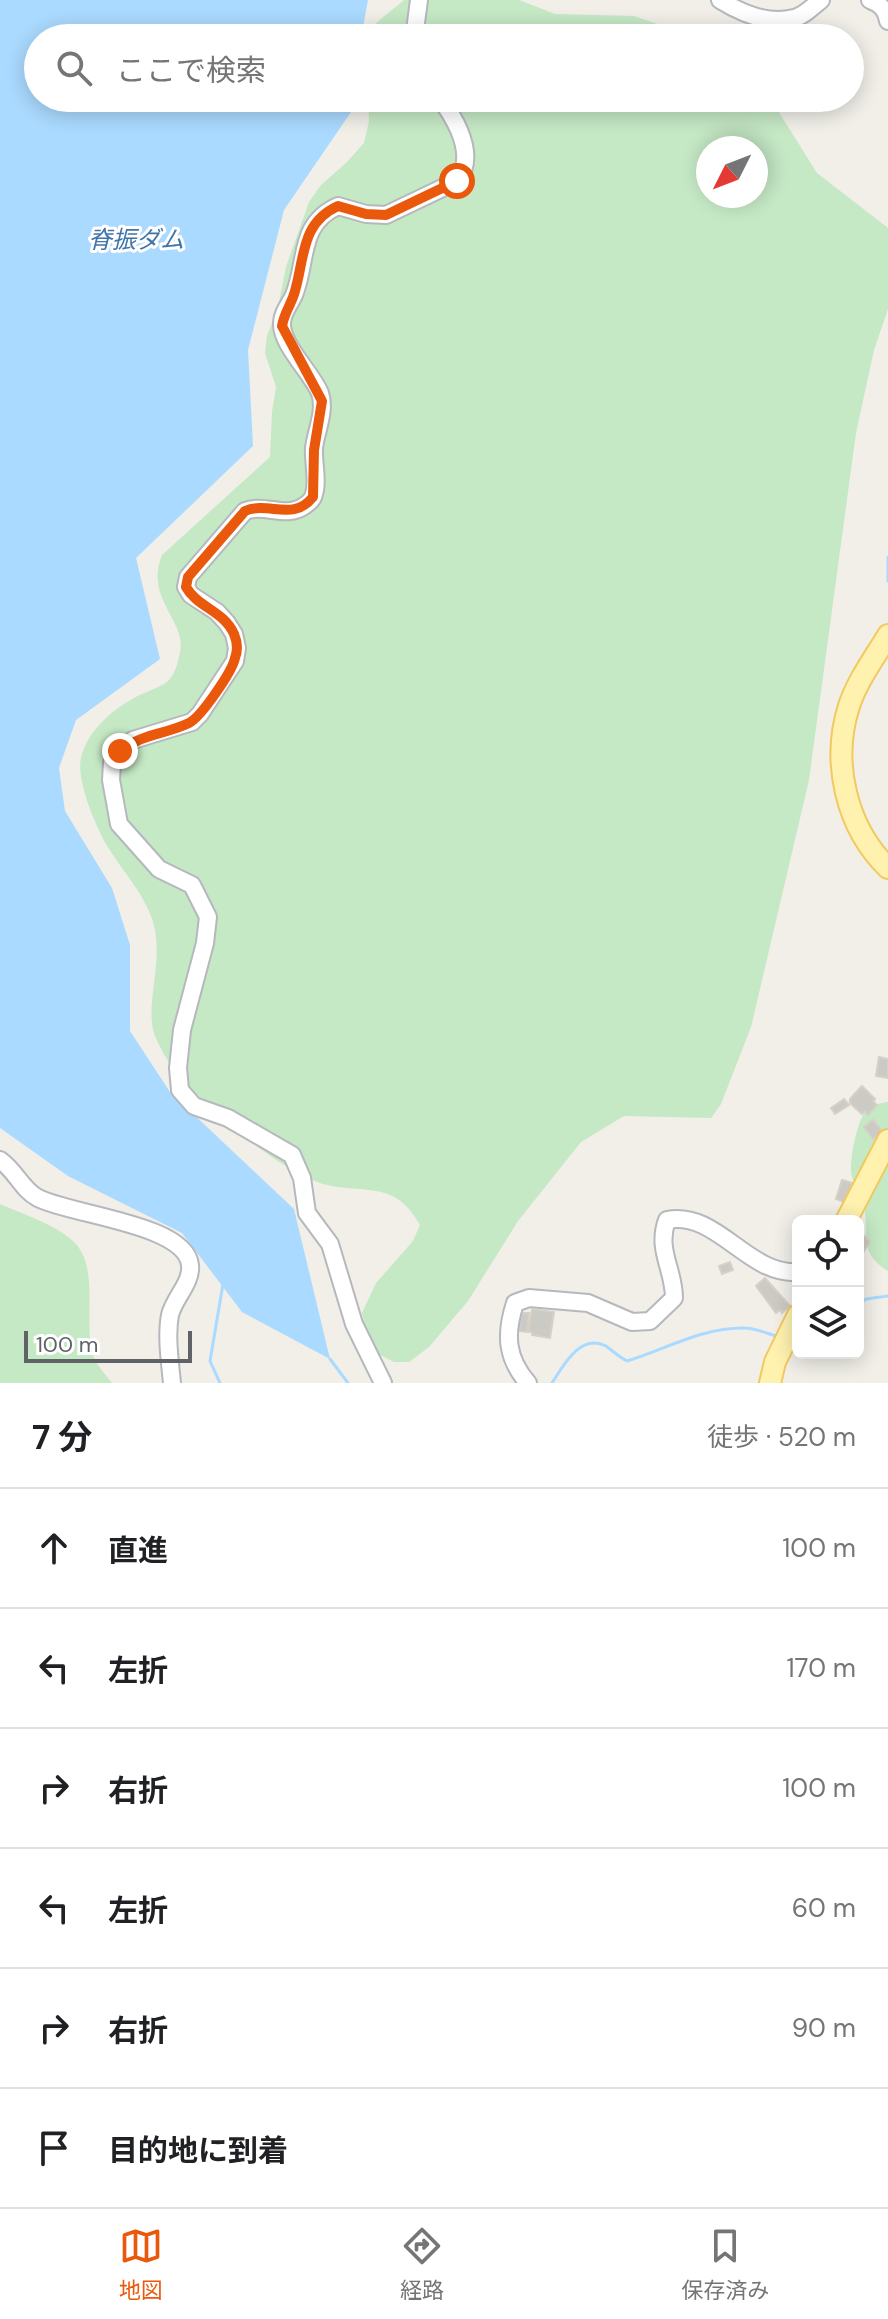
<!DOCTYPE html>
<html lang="ja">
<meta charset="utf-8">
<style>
body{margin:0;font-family:"DM Sans","Noto Sans JP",sans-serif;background:#f6f6f6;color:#202124}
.controls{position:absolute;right:24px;bottom:24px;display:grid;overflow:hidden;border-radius:12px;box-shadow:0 4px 20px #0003}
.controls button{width:72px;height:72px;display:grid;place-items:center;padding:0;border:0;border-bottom:2px solid #e0e0e0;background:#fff;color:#202124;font:40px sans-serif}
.compass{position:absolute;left:696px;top:136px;width:72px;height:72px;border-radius:50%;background:#fff;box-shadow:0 4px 20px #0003;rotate:228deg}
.scale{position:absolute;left:24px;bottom:20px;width:168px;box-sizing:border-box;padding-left:8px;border:4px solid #5f6368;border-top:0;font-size:22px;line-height:28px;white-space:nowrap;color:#5f6368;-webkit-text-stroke:6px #fff;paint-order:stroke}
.stop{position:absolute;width:24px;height:24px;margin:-18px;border:6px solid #ea580c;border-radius:50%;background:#fff}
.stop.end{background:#ea580c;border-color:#fff;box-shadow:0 2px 8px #0008}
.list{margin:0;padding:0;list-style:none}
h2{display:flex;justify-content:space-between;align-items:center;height:104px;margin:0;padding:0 32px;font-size:34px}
h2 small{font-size:26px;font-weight:400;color:#757577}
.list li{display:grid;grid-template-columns:52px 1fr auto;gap:24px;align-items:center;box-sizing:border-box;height:120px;padding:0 32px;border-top:2px solid #e0e0e0}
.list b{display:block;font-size:30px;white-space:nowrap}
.list em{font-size:26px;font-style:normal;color:#757577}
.icon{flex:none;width:44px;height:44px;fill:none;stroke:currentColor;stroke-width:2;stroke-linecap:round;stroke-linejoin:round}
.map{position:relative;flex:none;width:888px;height:1383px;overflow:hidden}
.search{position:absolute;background:#fff;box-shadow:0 4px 20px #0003;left:24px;right:24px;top:24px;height:88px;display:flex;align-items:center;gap:20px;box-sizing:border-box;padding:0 28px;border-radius:44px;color:#757577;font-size:30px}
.sheet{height:824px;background:#fff}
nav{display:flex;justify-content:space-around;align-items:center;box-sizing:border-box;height:112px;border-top:2px solid #e0e0e0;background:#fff;font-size:22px;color:#757577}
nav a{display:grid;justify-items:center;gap:4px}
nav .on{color:#ea580c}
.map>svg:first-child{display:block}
</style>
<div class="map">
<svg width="888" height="1383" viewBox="0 0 888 1383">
<rect width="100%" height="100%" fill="#f1efe8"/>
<!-- green -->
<g fill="#c5e8c5" fill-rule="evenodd">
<path d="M404 0H519L555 14 634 16 699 38H365L370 28Z"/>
<path d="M368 98H770L817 173 888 228V309L874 350 856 433 809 780 751 1027 721 1104 711 1118 624 1116 581 1142 518 1221 468 1301 429 1347 409 1362H394L376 1353 367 1338 362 1313 376 1283 413 1241 420 1225C394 1177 362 1196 320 1183 296 1175 272 1157 252 1143 213 1116 174 1081 155 1036 143 1005 167 956 151 916 140 888 120 868 106 844 95 824 76 780 81 758 88 728 117 706 142 694 151 690 163 686 169 680 176 672 178 662 180 652 187 621 144 599 162 555L270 457 272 412 276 387 265 353 267 336 278 307 286 267 309 202 321 185 347 162 364 143 369 121ZM708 148H756V196H708Z"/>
<path d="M888 1102V1271C860 1253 868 1240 865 1212 864 1198 855 1189 852 1177 848 1165 857 1120 866 1111 871 1105 880 1103 888 1102Z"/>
<path d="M0 1204C22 1214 60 1226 76 1244 100 1272 82 1324 94 1358 98 1367 106 1375 112 1383H0Z"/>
</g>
<!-- water -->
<path fill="#aadaff" d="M0 0H368L361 38H38V98H353L351 112 284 210 248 350 253 446 136 558 160 659 76 720 59 768 65 811 112 888 130 945V1031L170 1092 294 1209 330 1359 242 1312 182 1233 68 1176 0 1128Z"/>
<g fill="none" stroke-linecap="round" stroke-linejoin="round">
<!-- stream -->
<g stroke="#aadaff" stroke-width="3">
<path d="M888 557V581"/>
<path d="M858 1305 866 1299 888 1296"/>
<path d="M330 1359 348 1383"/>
<path d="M220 1383 210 1361 223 1284"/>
<path d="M552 1383C563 1366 580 1333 606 1346 613 1351 619 1357 627 1361 666 1349 703 1327 745 1328 754 1328 766 1333 776 1336"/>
</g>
</g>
<!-- building -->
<g fill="#cccac5" stroke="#d6d1c6" stroke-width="2">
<path d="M879 1057 888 1059V1078L876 1076Z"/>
<path d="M862 1086 875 1099 873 1101 877 1105 868 1115 865 1111 862 1114 850 1103V1099Z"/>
<path d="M844 1099 849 1105 835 1114 831 1108Z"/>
<path d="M873 1120 883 1132 873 1139 864 1127Z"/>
<path d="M842 1180 852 1183 846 1203 836 1199Z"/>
<path d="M858 1230 870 1242 858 1260Z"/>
<path d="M730 1262 733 1270 722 1274 719 1266Z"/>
<path d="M765 1278 790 1306 782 1313 780 1310 776 1313 756 1286Z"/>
<path d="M532 1309 554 1312 550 1338 532 1335V1332H528Z"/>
<path d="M521 1313H529L527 1332 519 1331Z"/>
</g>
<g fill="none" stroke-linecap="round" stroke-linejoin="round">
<!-- minor casing -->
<g stroke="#b5b8bc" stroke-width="20">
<g id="minor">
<path d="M720 0C741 13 768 25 794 18 804 16 813 6 821 0"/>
<path d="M870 0C881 4 886 10 888 21"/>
<path d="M414 38 419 0"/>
<path d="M0 1160C16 1171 22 1190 38 1198 71 1215 186 1224 190 1265 192 1283 174 1298 170 1315 166 1336 170 1362 172 1383"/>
<path d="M383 1383 354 1324 330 1244 307 1213 302 1178 292 1155 228 1118 194 1106 180 1090 178 1068 182 1030 205 943 208 917 192 885 159 869 119 824 111 780 112 763 120 751 133 740 192 722 200 714 235 661 237 648 234 634 227 623 217 612 191 595 186 587 188 577 245 511C264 503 286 519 304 506 306 505 312 500 313 497 319 483 313 463 314 448 316 431 326 411 320 393 312 373 281 345 282 323 282 313 290 304 294 295 308 260 298 224 338 206L366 214 386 215 457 181C477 156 456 120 440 98"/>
<path d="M528 1383C506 1358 505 1334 515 1303L529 1298 588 1303 632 1322 650 1321 674 1298C674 1269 656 1250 667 1220 717 1210 748 1276 798 1272"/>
</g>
</g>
<!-- major casing -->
<g stroke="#f2c960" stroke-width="24">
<g id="major">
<path d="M888 635C875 657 857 681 849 706 831 762 846 827 888 868"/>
<path d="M846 1221 888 1140"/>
<path d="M770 1383 775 1362 798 1315"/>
</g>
</g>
<!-- minor -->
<use href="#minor" stroke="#fff" stroke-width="16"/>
<!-- major -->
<use href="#major" stroke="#fff2af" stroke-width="20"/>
</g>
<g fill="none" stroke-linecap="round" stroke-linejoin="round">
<!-- route -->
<path stroke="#ea580c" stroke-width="10" d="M120 751C143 733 164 735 189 723 201 717 232 672 235 658 238 650 237 641 234 634 224 611 197 607 186 587L188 577 245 511C269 501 293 522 313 497L314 450 322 401 282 326C284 313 292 303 295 291 305 256 301 223 338 206L366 214 386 215 457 181"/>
</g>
<g text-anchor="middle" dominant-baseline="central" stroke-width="6" stroke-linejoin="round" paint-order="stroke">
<!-- water labels -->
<g font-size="24" font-style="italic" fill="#4174aa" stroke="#fff">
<text x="136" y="239">脊振ダム</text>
</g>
</g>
</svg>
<div class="controls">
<button><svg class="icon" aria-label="locate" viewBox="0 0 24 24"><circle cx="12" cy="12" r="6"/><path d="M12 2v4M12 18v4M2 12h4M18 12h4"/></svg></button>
<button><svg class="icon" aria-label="layers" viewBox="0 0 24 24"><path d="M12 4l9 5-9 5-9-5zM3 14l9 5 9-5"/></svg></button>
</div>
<svg class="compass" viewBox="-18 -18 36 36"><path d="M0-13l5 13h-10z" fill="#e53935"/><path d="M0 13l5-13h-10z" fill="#757577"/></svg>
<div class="scale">100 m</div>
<div class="stop" style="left:457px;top:181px"></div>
<div class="stop end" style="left:120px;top:751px"></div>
<div class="search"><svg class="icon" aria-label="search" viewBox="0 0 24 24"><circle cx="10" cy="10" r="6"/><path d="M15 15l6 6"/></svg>ここで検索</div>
</div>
<section class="sheet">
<h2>7 分<small>徒歩 · 520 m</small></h2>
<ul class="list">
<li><svg class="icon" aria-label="ahead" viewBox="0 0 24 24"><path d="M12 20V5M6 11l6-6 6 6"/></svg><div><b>直進</b></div><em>100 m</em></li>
<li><svg class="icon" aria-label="left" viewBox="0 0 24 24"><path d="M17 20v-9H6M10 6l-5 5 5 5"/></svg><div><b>左折</b></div><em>170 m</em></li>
<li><svg class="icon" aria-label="right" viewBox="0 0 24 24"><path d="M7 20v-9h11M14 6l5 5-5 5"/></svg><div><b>右折</b></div><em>100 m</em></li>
<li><svg class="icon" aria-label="left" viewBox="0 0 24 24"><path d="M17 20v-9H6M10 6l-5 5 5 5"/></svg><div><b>左折</b></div><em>60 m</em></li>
<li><svg class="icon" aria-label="right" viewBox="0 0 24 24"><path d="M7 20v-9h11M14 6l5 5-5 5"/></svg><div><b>右折</b></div><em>90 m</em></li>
<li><svg class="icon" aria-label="arrive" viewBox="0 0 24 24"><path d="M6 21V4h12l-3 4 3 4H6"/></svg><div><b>目的地に到着</b></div></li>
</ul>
</section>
<nav>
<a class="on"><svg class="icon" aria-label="map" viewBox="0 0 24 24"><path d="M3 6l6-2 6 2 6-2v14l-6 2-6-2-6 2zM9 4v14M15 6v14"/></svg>地図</a>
<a><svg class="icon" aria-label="directions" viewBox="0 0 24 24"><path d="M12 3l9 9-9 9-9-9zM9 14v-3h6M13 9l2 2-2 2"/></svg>経路</a>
<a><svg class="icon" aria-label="saved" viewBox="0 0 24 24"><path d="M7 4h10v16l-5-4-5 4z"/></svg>保存済み</a>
</nav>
